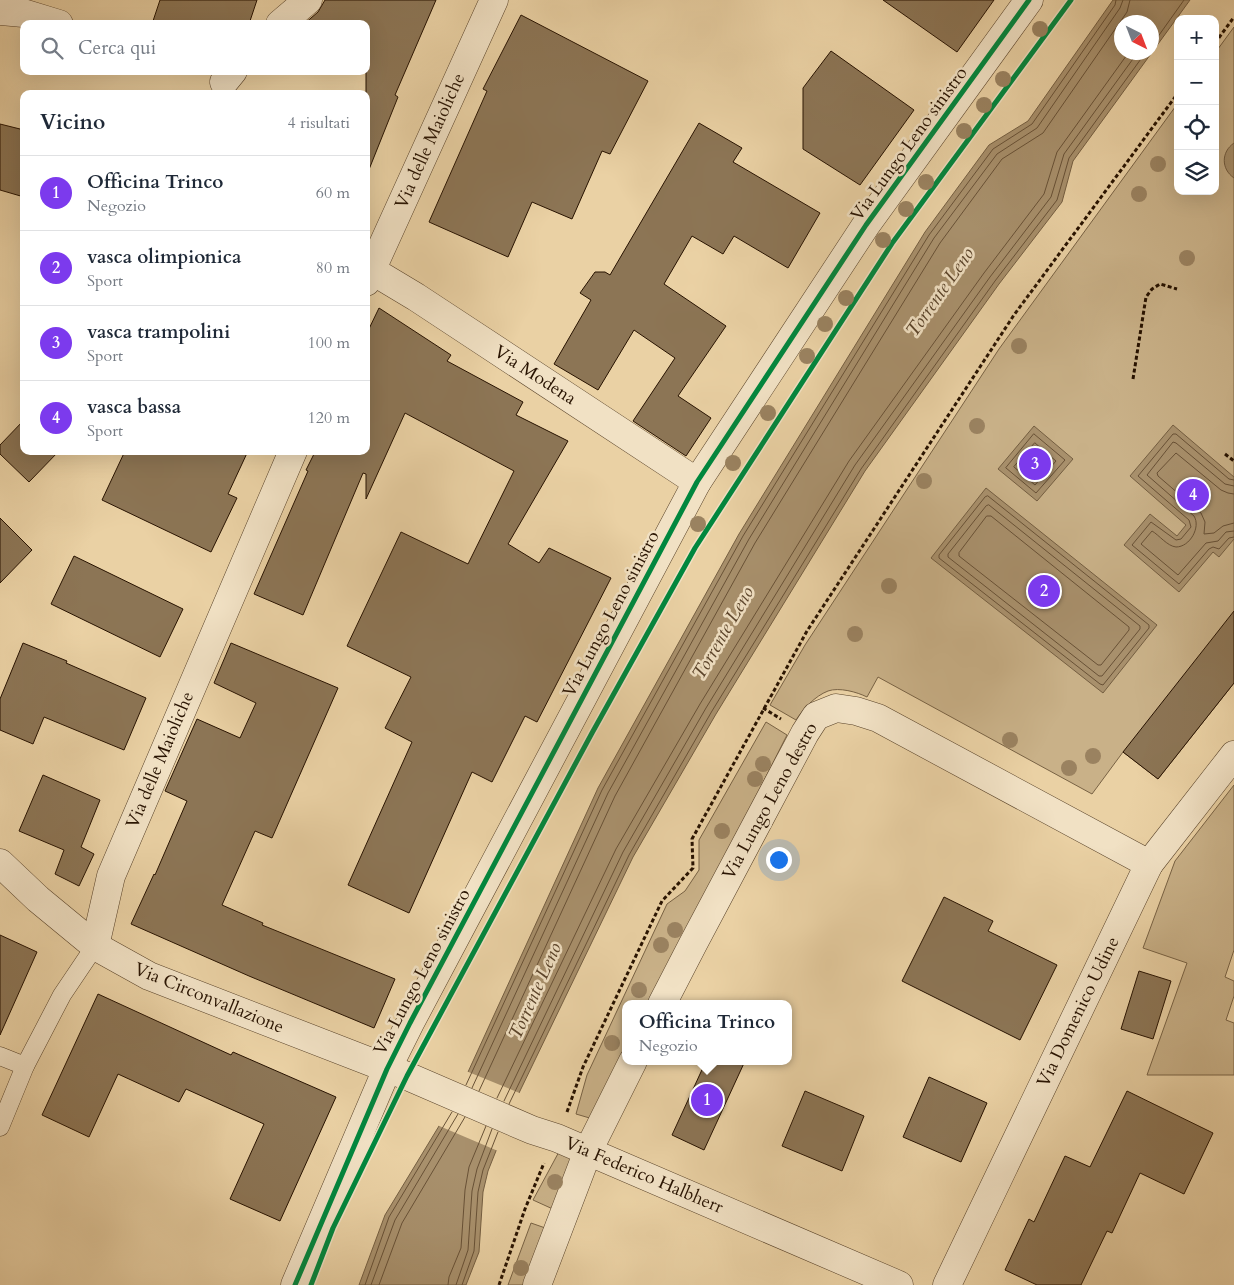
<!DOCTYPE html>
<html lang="it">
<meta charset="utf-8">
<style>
body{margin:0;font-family:Cardo,serif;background:#f2f2f3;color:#1f2937}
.controls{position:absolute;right:15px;top:15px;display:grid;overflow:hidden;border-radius:10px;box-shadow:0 5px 20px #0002}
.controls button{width:45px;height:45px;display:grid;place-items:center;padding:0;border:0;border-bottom:1px solid #e0e1e3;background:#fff;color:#1f2937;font:25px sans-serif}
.compass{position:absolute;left:1114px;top:15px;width:45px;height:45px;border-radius:50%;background:#fff;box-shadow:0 5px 20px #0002;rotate:138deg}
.you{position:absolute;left:778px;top:859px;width:18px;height:18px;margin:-12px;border:4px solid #fff;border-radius:50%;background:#1a73e8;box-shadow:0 0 0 8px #1a73e833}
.badge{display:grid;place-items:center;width:32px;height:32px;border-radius:50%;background:#7c3aed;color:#fff;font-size:16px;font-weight:700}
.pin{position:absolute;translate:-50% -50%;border:2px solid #fff;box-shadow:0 1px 5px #0006}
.popup{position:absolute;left:622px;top:1000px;width:170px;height:65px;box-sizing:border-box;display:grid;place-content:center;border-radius:10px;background:#fff;filter:drop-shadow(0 1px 4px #0005);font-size:16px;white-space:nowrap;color:#747a83}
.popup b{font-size:19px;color:#1f2937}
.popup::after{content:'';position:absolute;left:50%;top:100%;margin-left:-10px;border:10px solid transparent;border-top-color:#fff}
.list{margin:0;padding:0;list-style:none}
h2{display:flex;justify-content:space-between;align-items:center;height:65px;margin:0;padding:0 20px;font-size:21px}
h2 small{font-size:16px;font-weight:400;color:#747a83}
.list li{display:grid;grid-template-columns:32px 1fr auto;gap:15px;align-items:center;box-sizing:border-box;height:75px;padding:0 20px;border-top:1px solid #e0e1e3}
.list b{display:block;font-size:19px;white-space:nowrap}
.list p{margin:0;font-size:16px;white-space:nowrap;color:#747a83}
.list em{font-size:16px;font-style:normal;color:#747a83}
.icon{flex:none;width:28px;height:28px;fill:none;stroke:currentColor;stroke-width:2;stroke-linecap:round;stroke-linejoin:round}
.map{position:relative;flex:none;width:1234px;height:1285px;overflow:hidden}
.search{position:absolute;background:#fff;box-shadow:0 5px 20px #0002;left:20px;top:20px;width:350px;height:55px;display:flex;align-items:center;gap:12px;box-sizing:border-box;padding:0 18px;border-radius:10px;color:#747a83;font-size:19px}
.panel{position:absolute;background:#fff;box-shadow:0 5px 20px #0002;left:20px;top:90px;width:350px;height:365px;border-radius:10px}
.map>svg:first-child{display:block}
</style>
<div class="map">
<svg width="1234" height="1285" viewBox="0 0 1234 1285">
<rect width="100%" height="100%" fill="#ead1a4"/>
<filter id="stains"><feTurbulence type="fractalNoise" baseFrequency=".004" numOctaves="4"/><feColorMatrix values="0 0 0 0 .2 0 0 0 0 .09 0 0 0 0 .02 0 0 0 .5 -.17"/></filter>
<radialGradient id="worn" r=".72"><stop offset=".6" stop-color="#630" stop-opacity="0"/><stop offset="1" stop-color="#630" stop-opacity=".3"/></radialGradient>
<!-- green -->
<g fill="#c9b188" stroke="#786244">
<path d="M1234 27V683L1158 779 1123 752 1092 794 878 677 867 697C857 692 839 687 828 691 815 696 803 709 796 720L770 705 805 645 999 349 1178 103V191H1215V53Z"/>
<path d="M766 722 787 735 651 1004H626V1055L593 1119 576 1114 587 1075 667 904 685 891 699 870V840Z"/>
<path d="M1234 785V950L1225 977 1234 981V996L1226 1020 1234 1023V1075H1147L1187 963 1143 948 1175 861Z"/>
<path d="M561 1148 579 1156 555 1210 533 1200Z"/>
<path d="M531 1223 551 1230 531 1285H508Z"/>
</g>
<!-- water -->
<g fill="#a8906c" stroke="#745e41" fill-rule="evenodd">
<path d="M1113 0H1190L1073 161 1062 202 999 284 865 471 716 714 633 857 519 1093 488 1171 483 1192 479 1252 466 1285H359L385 1215 439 1126 468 1072 598 788 739 534 925 232 989 145 1028 121ZM1122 22H1152V52H1122Z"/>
<path d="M1234 143V178C1221 169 1221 152 1234 143Z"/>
<path d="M1173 425 1234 477V539L1219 557 1213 552 1179 592 1124 545 1150 514 1177 536 1186 525 1130 476Z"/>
<path d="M1034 426 1073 459 1037 501 998 469Z"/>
<path d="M986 488 1157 625 1103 693 931 558Z"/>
</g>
<!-- pier -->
<path fill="#ead1a4" d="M466 1071 522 1094 498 1151 437 1125Z"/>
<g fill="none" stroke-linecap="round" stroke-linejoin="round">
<!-- shore -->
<g stroke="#685136" stroke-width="1">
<path d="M1152 45 1184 0"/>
<path d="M1034 434 1065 460 1036 493 1006 468Z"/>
<path d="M1035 443 1056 461 1035 485 1014 467Z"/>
<path d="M1036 453 1045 462 1034 474 1025 466Z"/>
<path d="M1234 480 1229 479 1176 434H1173L1138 476 1189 520 1191 527 1181 539 1176 540 1151 522 1132 545 1179 584 1209 549 1213 547 1219 549 1229 538 1234 537"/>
<path d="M1234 486 1225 484 1176 443 1173 442 1147 475 1194 516C1201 527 1190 547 1176 547 1167 546 1159 535 1152 531L1141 544 1178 575 1206 543 1218 541 1226 532 1234 531"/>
<path d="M1234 494 1228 493 1221 490 1176 453 1157 473 1158 476 1201 513 1205 522 1204 534 1214 533 1223 526 1234 523"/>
<path d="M988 496 1149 625V628L1103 685 1100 684 939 558V555L985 497Z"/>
<path d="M989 505 1140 626V629L1102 676H1099L948 557V554L986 506Z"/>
<path d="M987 516H991L1129 627V630L1101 665H1098L959 556V553Z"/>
<path d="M466 1085 602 790 743 536 929 235 993 149 1032 124 1115 5 1116 0"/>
<path d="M472 1088 608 793 749 539 934 238 997 154 1037 128 1120 8 1123 0"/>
<path d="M479 1091 615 796 755 543 940 243 1002 159 1043 133 1127 12 1130 0"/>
<path d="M497 1098 616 849 700 704 849 461 984 273 1044 194 1057 152 1129 52"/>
<path d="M504 1101 623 852 706 708 855 465 990 277 1051 197 1064 154 1138 52"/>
<path d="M509 1104 629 855 712 711 861 469 995 281 1057 200 1069 158 1146 52"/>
<path d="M365 1285 389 1217 452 1112"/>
<path d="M371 1285 395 1220 458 1114"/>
<path d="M379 1285 402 1223 465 1117"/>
<path d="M448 1285 449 1277 461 1248 465 1190 469 1167 486 1126"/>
<path d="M456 1285 468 1250 472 1191 477 1169 492 1129"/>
<path d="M462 1285 474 1251 478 1192 483 1170 498 1132"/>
</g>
</g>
<!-- building -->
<g fill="#8c7555" stroke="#271200">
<path d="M160 0H257L249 24H152Z"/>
<path d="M325 0H436L395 95 398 97 368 172H366V24H304L318 12Z"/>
<path d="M883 0H994L957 52Z"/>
<path d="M521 15 648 81 610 154 602 151 572 219 532 202 508 257 429 222 487 91 483 89Z"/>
<path d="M831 51 914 110 860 185 803 149V88Z"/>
<path d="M699 123 742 148 733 162 820 213 788 268 734 236 723 254 692 236 664 284 726 326 678 396 711 418 686 456 633 421 675 358 634 330 598 390 554 364 591 300 580 293 595 272H605L610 275Z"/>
<path d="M0 124 24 130V197L0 190Z"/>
<path d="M379 308 451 355 447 361 523 402 516 415 568 441 508 544 539 563 549 548 611 578 537 722 525 716 492 782 472 772 409 913 348 885 412 742 385 728 411 677 347 646 401 532 468 564 514 471 405 413 366 499V474L363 473 303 615 254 594 308 471 306 470 314 454 311 453 312 451H366V335Z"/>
<path d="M24 420V451H59L29 482 0 454V445Z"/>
<path d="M125 451H248L228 494 237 498 211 552 102 500Z"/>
<path d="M0 518 32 550 0 583Z"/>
<path d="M74 556 183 609 160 657 51 604Z"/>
<path d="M1234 611V683L1158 779 1123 752Z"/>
<path d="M23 643 67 661 66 663 146 698 124 750 44 717 33 744 0 730V699Z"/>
<path d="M231 643 338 688 272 838 255 831 222 905 263 923 262 925 395 979 374 1028 249 976 131 924 154 874 155 875 187 801 165 791 197 719 240 738 256 703 214 683Z"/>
<path d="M43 775 100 800 81 847 94 854 79 886 55 874 64 850 19 831Z"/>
<path d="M944 897 993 921 988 931 1057 965 1020 1040 902 981Z"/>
<path d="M0 935 37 952 0 1035Z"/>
<path d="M1139 971 1171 981 1153 1039 1121 1029Z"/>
<path d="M98 994 231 1055 233 1052 336 1097 280 1221 230 1199 264 1124 186 1089 179 1102 118 1074 89 1137 42 1115Z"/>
<path d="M706 1061H745L704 1150 672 1135Z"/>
<path d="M929 1077 987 1103 961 1162 903 1137Z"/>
<path d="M805 1091 864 1116 842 1171 782 1146Z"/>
<path d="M1127 1091 1213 1133 1184 1194 1140 1173 1112 1233 1107 1231 1081 1285H1037L1005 1270 1029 1219 1034 1222 1065 1156 1090 1167Z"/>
</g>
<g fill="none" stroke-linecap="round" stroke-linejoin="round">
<!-- service casing -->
<g stroke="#584229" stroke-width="19">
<g id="service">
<path d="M0 1056 25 1066"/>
<path d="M0 1127 25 1066 62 995 95 946"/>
</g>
</g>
<!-- minor casing -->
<g stroke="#584229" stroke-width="29">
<g id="minor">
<path d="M0 11 23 13 59 24"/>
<path d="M280 24 308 0"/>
<path d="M224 82 233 71"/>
<path d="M371 270 416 297 697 482"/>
<path d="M366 282 494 0"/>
<path d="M0 863 38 899 95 946 149 976 407 1076 532 1130 557 1138 899 1285"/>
<path d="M95 946 111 876 293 451"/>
<path d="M662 1004 693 944 805 733 816 716 836 708 856 711 878 718 1149 864"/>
<path d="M295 1285 387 1069 410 1023 697 482 866 225 1029 0"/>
<path d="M537 1285 588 1151 633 1061"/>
<path d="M947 1285 1149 864 1234 755"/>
</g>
</g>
<!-- path -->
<g stroke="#271200" stroke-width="3" stroke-dasharray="4 2.5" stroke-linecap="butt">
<path d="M1215 43 1234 17"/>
<path d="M1133 379 1146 297 1152 289 1160 284 1177 289"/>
<path d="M1225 454 1234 461"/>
<path d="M763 708 781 719"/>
<path d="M567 1112 583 1067 662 901 693 868 692 839 807 631 1014 315 1178 93"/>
<path d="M499 1285 525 1209 544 1163"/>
</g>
<!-- service -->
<use href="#service" stroke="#f1e1c4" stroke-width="18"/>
<!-- minor -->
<use href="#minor" stroke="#f1e1c4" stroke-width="28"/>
<!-- cycleway casing -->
<g stroke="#f1e1c4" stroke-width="8">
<g id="cycleway">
<path d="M295 1285 387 1069 410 1023 697 482 866 225 1029 0"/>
<path d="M311 1285 333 1228 407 1076 592 733 695 548 893 242 1071 0"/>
</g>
</g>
<!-- cycleway -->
<use href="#cycleway" stroke="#00873e" stroke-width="5"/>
</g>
<!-- trees -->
<g fill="#9a8260">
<circle cx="1040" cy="29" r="8"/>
<circle cx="1003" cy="79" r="8"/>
<circle cx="984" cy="105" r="8"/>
<circle cx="964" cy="131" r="8"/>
<circle cx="1158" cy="164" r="8"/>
<circle cx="926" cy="182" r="8"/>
<circle cx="1139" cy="194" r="8"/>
<circle cx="906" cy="209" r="8"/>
<circle cx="883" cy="240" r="8"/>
<circle cx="1187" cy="258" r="8"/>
<circle cx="846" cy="298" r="8"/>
<circle cx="825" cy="324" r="8"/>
<circle cx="1019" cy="346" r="8"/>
<circle cx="807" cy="356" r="8"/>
<circle cx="768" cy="413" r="8"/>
<circle cx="977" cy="426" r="8"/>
<circle cx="733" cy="463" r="8"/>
<circle cx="924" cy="481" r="8"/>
<circle cx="698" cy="524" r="8"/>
<circle cx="889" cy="586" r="8"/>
<circle cx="855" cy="634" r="8"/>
<circle cx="1010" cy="740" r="8"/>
<circle cx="1093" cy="756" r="8"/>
<circle cx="763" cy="764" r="8"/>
<circle cx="1069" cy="768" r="8"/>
<circle cx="755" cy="779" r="8"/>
<circle cx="722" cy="831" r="8"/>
<circle cx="675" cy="930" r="8"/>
<circle cx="661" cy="945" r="8"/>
<circle cx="639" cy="990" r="8"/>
<circle cx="612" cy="1043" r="8"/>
<circle cx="555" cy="1182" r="8"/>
<circle cx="521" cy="1268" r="8"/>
</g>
<g text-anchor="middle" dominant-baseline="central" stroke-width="5" stroke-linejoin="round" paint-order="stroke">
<!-- street labels -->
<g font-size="18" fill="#271200" stroke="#f1e1c4">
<text transform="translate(430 141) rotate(-66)">Via delle Maioliche</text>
<text transform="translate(909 144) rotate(-54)">Via Lungo Leno sinistro</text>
<text transform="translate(535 375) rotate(33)">Via Modena</text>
<text transform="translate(611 614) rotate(-62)">Via Lungo Leno sinistro</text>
<text transform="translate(160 760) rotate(-67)">Via delle Maioliche</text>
<text transform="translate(770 801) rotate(-61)">Via Lungo Leno destro</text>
<text transform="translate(422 972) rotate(-62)">Via Lungo Leno sinistro</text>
<text transform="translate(209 998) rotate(22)">Via Circonvallazione</text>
<text transform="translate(1078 1012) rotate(-64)">Via Domenico Udine</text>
<text transform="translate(644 1175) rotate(23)">Via Federico Halbherr</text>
</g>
<!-- water labels -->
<g font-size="19" font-style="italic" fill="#5b442b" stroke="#f1e1c4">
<text transform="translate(940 292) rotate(-55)">Torrente Leno</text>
<text transform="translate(723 633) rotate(-60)">Torrente Leno</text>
<text transform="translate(535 991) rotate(-66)">Torrente Leno</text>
</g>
</g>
<rect width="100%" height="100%" filter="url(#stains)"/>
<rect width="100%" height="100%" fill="url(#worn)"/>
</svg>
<div class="controls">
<button>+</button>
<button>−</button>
<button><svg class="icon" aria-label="locate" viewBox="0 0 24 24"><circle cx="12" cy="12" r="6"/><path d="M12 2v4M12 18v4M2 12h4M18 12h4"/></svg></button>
<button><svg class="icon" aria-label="layers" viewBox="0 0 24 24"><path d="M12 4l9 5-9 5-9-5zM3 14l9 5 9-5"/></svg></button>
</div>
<svg class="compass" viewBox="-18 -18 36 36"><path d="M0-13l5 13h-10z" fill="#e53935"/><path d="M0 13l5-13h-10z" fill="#747a83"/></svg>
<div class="you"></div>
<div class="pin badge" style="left:707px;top:1100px">1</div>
<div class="popup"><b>Officina Trinco</b>Negozio</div>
<div class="pin badge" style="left:1044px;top:591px">2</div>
<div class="pin badge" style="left:1035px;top:464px">3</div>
<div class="pin badge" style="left:1193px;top:495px">4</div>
<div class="search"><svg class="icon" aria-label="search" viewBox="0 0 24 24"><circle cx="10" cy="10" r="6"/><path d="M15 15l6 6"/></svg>Cerca qui</div>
<section class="panel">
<h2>Vicino<small>4 risultati</small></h2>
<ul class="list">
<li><span class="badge">1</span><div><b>Officina Trinco</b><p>Negozio</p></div><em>60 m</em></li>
<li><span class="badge">2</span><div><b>vasca olimpionica</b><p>Sport</p></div><em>80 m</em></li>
<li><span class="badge">3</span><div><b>vasca trampolini</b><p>Sport</p></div><em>100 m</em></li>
<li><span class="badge">4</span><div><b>vasca bassa</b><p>Sport</p></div><em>120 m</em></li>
</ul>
</section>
</div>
